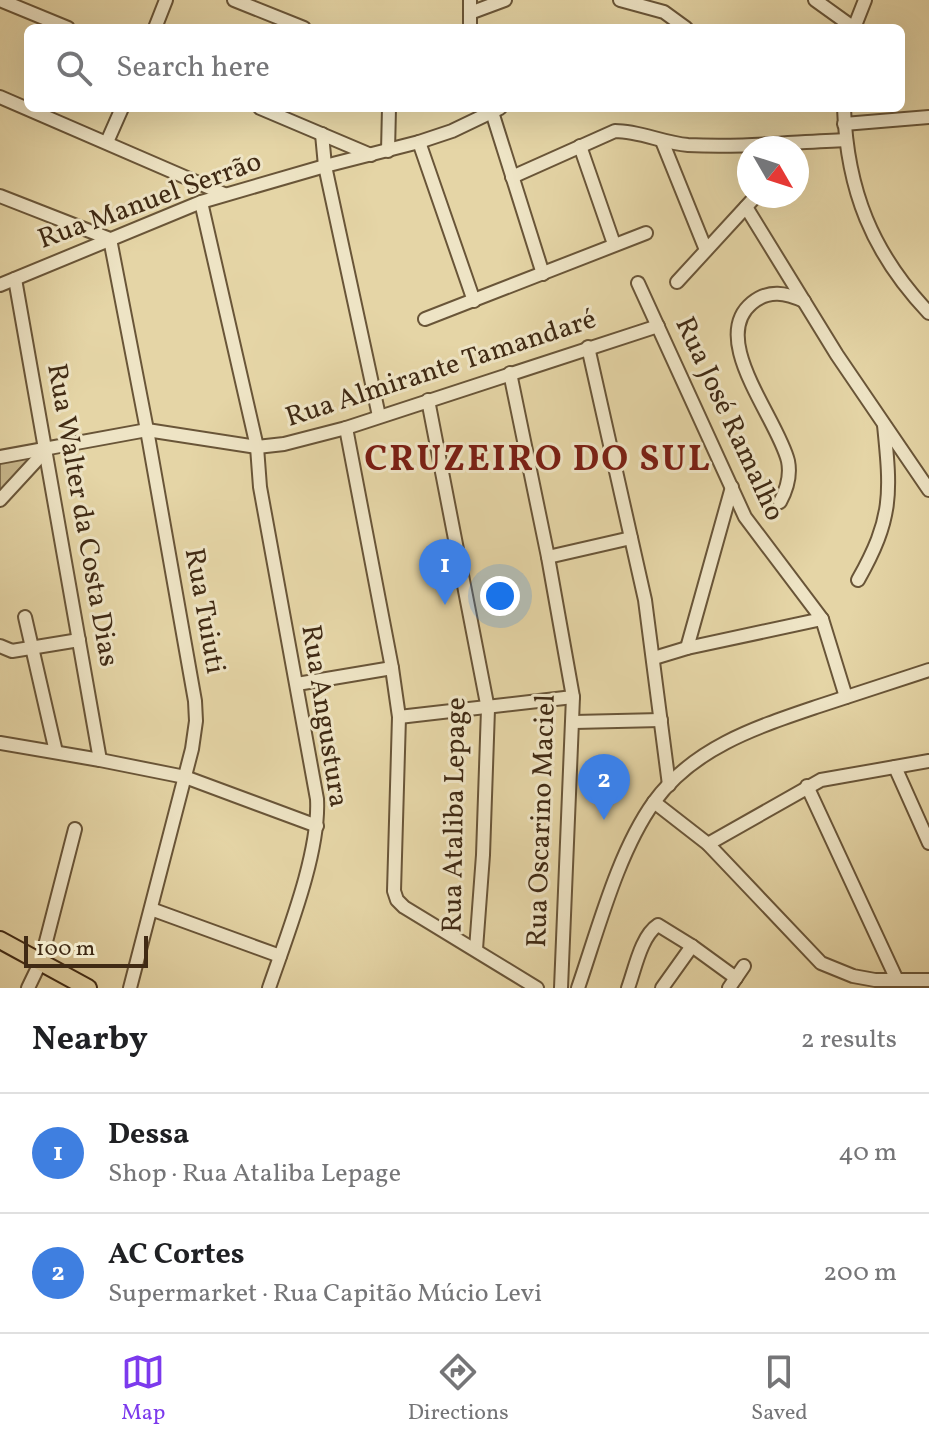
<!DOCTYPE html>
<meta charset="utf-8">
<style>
body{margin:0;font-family:Vollkorn,serif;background:#f6f6f6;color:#202124}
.compass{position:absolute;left:737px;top:136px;width:72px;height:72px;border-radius:50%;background:#fff;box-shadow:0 8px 32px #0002;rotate:129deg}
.scale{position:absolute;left:24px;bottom:20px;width:124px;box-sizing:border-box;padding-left:8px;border:4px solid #402a14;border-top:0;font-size:22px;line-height:28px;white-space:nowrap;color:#402a14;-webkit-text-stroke:6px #eee4c5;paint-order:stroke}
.you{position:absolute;left:500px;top:596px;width:28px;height:28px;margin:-20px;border:6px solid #fff;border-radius:50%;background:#1a73e8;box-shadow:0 0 0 12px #1a73e833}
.badge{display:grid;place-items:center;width:52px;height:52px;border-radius:50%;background:#7c3aed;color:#fff;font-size:26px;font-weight:700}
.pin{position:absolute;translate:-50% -66px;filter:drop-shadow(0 2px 4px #0008)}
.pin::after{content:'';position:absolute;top:42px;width:28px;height:24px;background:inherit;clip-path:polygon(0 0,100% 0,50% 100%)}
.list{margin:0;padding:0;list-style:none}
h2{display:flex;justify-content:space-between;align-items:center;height:104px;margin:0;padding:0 32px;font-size:34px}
h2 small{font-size:26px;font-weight:400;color:#757577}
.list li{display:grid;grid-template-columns:52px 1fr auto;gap:24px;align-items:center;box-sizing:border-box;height:120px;padding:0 32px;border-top:2px solid #e0e0e0}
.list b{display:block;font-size:30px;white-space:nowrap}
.list p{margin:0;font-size:26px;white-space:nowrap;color:#757577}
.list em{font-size:26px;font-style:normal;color:#757577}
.icon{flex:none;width:44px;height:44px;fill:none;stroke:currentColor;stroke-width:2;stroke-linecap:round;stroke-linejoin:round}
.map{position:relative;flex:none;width:929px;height:988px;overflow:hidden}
.search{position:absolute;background:#fff;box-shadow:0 8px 32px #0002;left:24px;right:24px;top:24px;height:88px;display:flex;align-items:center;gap:20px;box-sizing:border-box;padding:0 28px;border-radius:12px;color:#757577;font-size:30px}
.sheet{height:344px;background:#fff}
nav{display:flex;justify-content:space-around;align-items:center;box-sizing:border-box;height:112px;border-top:2px solid #e0e0e0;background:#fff;font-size:22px;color:#757577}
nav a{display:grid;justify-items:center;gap:4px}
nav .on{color:#7c3aed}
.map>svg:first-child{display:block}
</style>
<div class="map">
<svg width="929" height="988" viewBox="0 0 929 988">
<rect width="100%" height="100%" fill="#e5d5a6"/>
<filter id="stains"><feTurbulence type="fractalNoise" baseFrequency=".0025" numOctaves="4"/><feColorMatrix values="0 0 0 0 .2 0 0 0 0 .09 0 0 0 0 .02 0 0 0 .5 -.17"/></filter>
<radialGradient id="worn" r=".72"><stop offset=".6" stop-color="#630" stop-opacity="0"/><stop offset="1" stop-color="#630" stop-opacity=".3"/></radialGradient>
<!-- green -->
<path fill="#c9b88d" stroke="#847150" stroke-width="2" d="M32 457 0 495V462Z"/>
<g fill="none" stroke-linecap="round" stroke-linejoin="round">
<!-- minor casing -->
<g stroke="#695538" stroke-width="16">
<g id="minor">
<path d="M0 0 68 28"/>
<path d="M234 0 304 28"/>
<path d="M470 0V28"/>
<path d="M620 0 664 12 686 28"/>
<path d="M815 0 854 28"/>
<path d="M470 13 505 0"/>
<path d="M155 28 166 0"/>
<path d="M854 28 865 0"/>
<path d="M0 97 224 194"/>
<path d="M260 108 371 155"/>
<path d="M844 108C847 190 872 253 929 313"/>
<path d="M492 112 543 274"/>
<path d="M844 124 929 117"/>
<path d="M322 134 325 166 379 416"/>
<path d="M662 141 706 250"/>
<path d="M107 142 122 108"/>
<path d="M419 142 474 301"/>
<path d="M580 146 614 244"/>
<path d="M388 151 389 108"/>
<path d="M512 177 615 131C640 131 663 143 688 145 740 148 794 142 846 140"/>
<path d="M0 196 110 239 147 430 195 701 196 721 192 749 130 988"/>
<path d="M201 202 257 447 260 487 317 799C320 853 287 935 269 988"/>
<path d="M746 207 837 355 929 490"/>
<path d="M15 279 100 760"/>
<path d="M677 282 756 196"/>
<path d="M638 283 745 517 822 619 846 697"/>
<path d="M0 285 201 202 325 166 419 142 452 131 500 108"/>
<path d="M425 319 646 233"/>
<path d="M588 347 645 600 669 785"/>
<path d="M510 373 548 557 573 697 561 988"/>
<path d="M428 400 488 709 483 855 476 949"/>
<path d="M346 428 392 668 399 717 394 891 397 900 404 907 537 988"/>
<path d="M0 457 147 430 257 447 284 444 346 428 658 326"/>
<path d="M0 500 47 449"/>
<path d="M780 502C787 489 791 476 788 461 778 419 708 339 752 303 769 289 786 293 804 301"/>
<path d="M548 557 631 538"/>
<path d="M858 580C893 518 891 494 884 425"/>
<path d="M25 617 56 752"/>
<path d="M0 646 12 651 79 640"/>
<path d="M687 648 732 487"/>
<path d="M654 658 687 648 822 619"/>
<path d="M297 684 392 668"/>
<path d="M399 717 573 697"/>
<path d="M574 722 661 720"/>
<path d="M0 743 100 760 185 777 317 826"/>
<path d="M895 767 929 843"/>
<path d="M807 786 897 980"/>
<path d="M654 802 708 844 821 963 853 976 875 980H929"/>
<path d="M708 844 821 780 929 761"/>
<path d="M151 909 280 956"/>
<path d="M28 988 41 961 75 829"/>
<path d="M578 988C598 930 618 852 654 802 694 747 757 727 819 706 856 694 892 682 929 670"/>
<path d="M628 988C635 969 641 936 658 925L692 946 736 978"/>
<path d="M662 988 692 946"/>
<path d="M729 988 744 966"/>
</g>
</g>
<!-- major casing -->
<g stroke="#402a14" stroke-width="20">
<path id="major" d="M0 940 88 988"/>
</g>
<!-- minor -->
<use href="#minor" stroke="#eee4c5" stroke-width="12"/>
<!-- major -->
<use href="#major" stroke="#e5d5a6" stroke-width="16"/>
</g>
<g text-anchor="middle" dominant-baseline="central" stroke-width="6" stroke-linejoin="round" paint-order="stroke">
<!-- street labels -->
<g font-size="28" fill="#402a14" stroke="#eee4c5">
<text transform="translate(150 201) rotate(-20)">Rua Manuel Serrão</text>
<text transform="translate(441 369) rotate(-18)">Rua Almirante Tamandaré</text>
<text transform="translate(729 419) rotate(65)">Rua José Ramalho</text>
<text transform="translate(82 515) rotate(80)">Rua Walter da Costa Dias</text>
<text transform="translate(204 611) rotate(80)">Rua Tuiuti</text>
<text transform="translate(324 716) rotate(81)">Rua Angustura</text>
<text transform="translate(455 815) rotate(-89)">Rua Ataliba Lepage</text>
<text transform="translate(542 821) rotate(-88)">Rua Oscarino Maciel</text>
</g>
<!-- district labels -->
<g font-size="36" font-weight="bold" letter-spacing="2" fill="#7a1f14" stroke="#eee4c5">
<text x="538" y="461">CRUZEIRO DO SUL</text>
</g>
</g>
<rect width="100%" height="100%" filter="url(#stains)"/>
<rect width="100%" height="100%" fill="url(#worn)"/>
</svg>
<svg class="compass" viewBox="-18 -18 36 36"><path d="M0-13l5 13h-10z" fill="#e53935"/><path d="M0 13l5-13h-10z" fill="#757577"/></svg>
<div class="scale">100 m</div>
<div class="you"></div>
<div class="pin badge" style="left:445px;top:605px;background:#3f7fe0">1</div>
<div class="pin badge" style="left:604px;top:820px;background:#3f7fe0">2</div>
<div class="search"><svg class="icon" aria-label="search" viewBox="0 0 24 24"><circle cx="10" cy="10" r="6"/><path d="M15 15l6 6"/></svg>Search here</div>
</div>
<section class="sheet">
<h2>Nearby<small>2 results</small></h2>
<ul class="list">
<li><span class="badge" style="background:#3f7fe0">1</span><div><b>Dessa</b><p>Shop · Rua Ataliba Lepage</p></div><em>40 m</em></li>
<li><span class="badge" style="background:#3f7fe0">2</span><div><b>AC Cortes</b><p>Supermarket · Rua Capitão Múcio Levi</p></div><em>200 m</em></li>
</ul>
</section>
<nav>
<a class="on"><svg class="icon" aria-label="map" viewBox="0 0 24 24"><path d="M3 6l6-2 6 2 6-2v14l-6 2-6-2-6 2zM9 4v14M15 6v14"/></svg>Map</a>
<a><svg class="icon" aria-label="directions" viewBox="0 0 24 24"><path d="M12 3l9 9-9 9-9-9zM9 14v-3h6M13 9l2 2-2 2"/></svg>Directions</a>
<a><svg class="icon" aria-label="saved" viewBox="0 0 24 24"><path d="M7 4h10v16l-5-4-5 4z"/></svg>Saved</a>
</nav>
